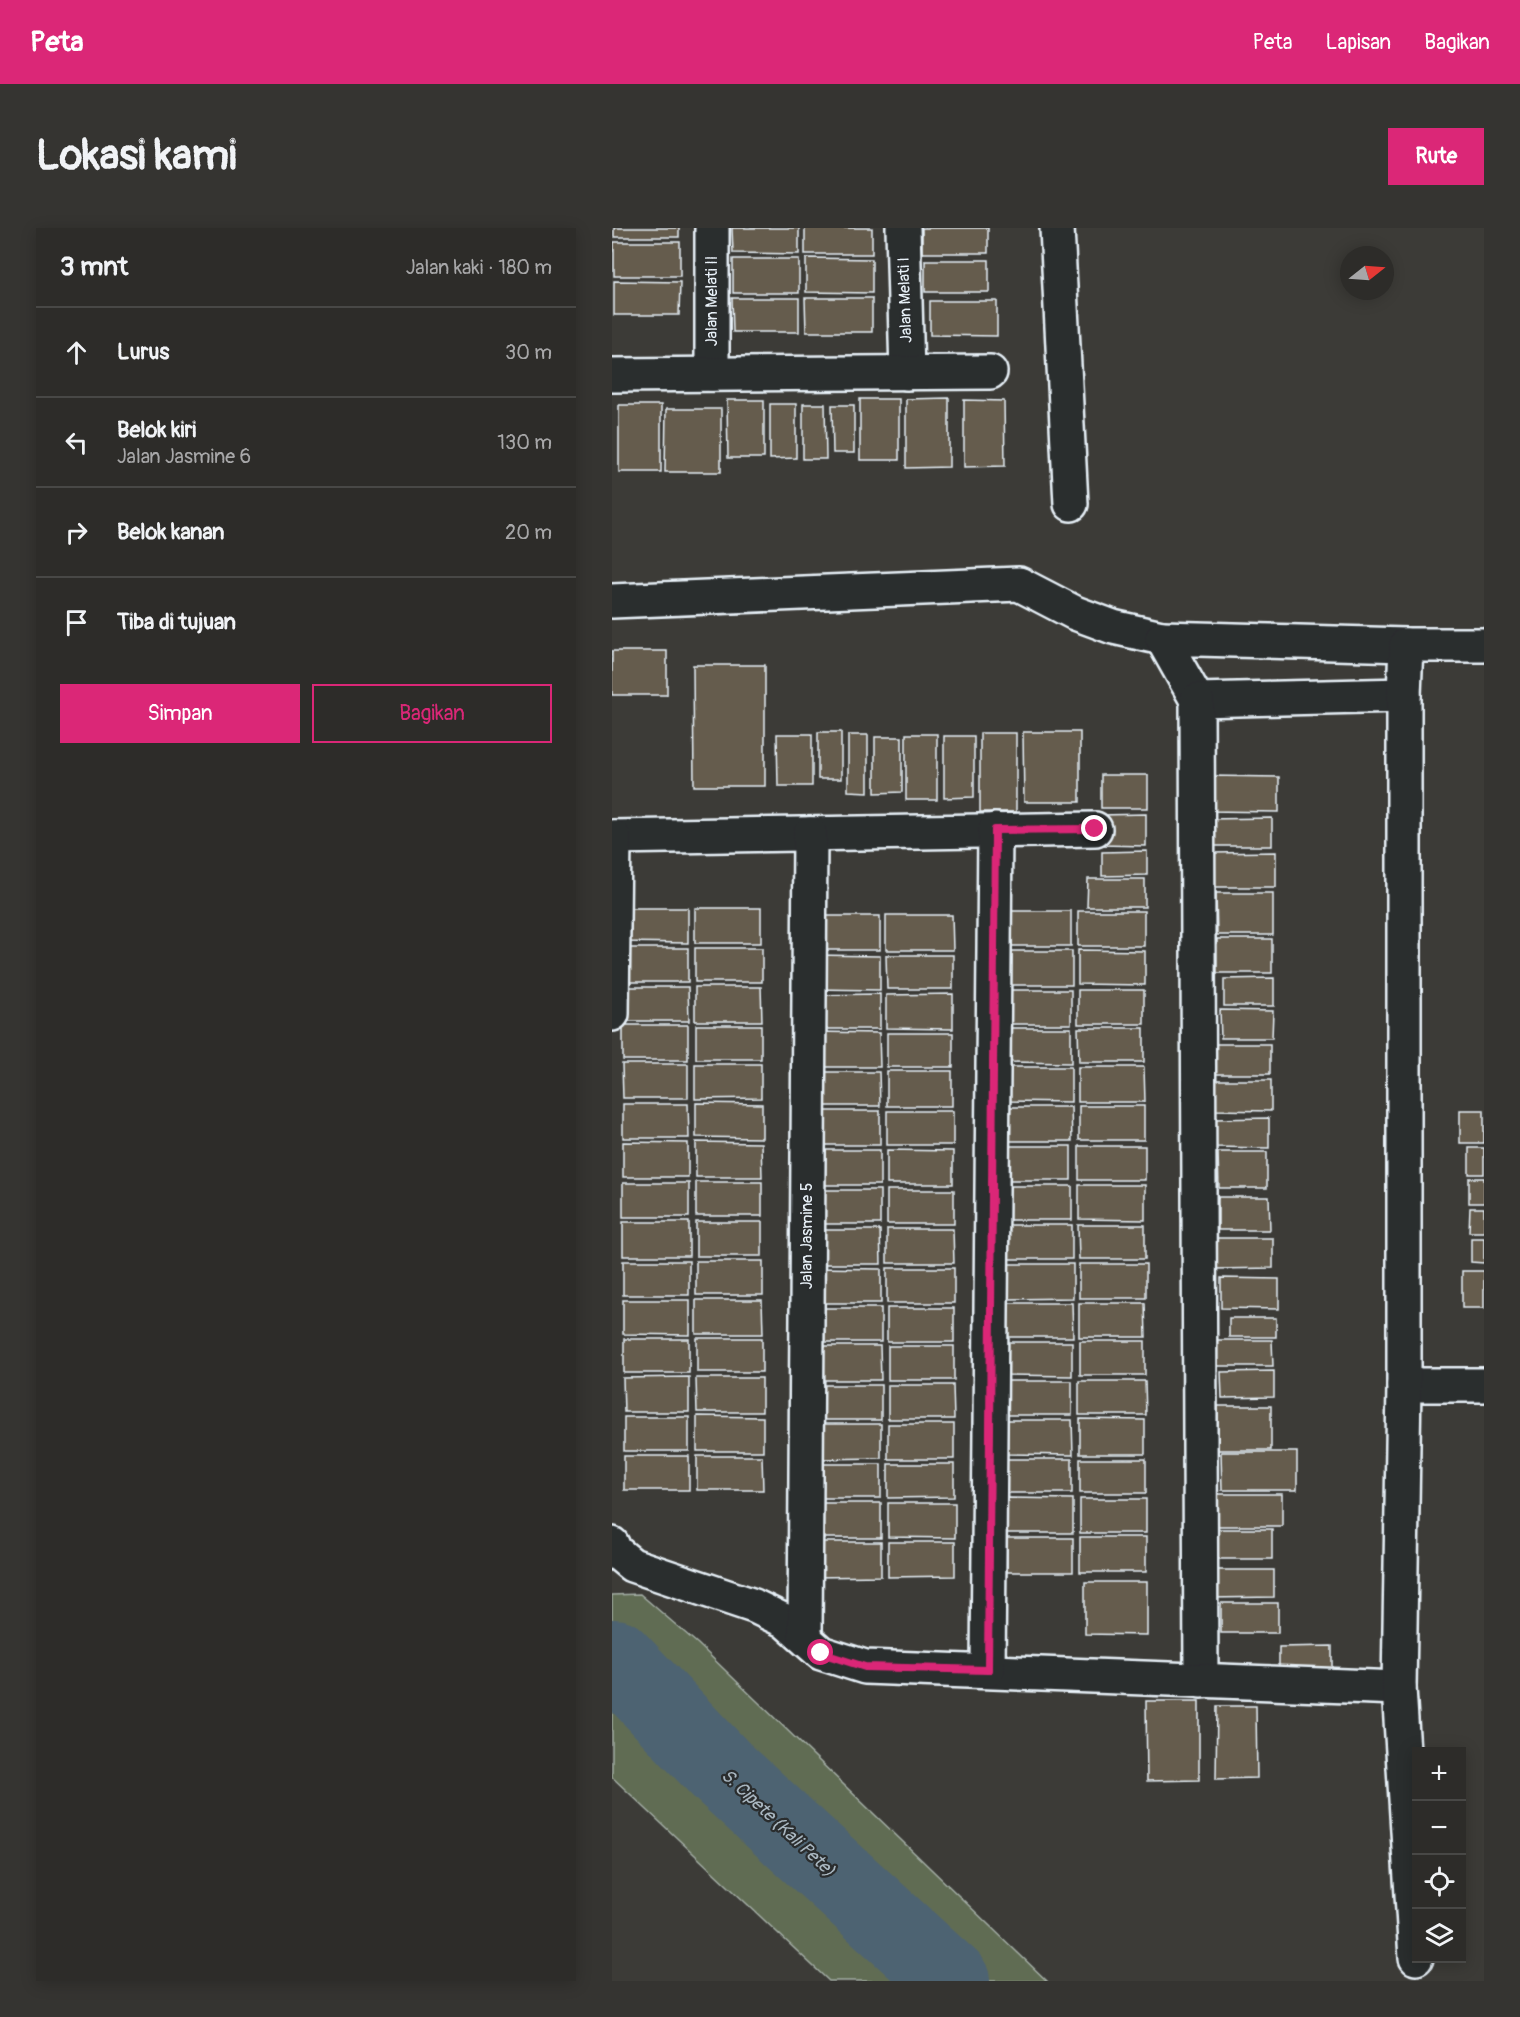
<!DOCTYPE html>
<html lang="id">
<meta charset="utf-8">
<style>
body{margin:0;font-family:Pangolin,sans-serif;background:#353431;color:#f1f3f6}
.controls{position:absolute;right:18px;bottom:18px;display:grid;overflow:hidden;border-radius:0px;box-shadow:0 3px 15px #0003}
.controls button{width:54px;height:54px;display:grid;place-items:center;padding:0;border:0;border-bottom:2px solid #484846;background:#2d2c29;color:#f1f3f6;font:30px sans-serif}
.compass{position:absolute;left:728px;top:18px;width:54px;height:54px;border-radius:50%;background:#2d2c29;box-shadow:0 3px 15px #0003;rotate:73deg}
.stop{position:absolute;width:18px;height:18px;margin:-14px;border:4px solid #db2777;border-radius:50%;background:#fff}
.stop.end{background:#db2777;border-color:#fff;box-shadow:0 2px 6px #0008}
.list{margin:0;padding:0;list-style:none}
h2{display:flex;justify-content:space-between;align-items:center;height:78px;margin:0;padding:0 24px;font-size:26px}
h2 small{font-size:20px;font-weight:400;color:#a7a7a8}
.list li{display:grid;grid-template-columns:39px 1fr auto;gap:18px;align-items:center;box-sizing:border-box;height:90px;padding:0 24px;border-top:2px solid #484846}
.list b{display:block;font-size:22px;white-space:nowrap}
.list p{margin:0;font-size:20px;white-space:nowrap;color:#a7a7a8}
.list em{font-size:20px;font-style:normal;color:#a7a7a8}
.actions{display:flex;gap:12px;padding:18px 24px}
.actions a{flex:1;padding:14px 0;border:2px solid #db2777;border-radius:0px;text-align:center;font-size:21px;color:#db2777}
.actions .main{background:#db2777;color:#fff}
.icon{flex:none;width:33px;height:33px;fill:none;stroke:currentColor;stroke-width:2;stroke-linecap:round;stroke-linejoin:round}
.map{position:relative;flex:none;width:872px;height:1753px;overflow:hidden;border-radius:0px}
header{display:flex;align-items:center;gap:36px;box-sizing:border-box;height:84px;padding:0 30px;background:#db2777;color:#fff}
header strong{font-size:28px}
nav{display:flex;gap:33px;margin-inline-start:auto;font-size:21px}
.intro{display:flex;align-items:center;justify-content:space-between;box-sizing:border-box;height:144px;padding:0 36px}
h1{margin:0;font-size:42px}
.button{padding:15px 27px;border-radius:0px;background:#db2777;color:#fff;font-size:21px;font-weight:700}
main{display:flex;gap:36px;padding:0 36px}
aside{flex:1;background:#2d2c29;border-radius:0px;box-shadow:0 3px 15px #0003}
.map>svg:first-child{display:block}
</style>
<header>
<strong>Peta</strong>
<nav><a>Peta</a><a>Lapisan</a><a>Bagikan</a></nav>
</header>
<div class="intro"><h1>Lokasi kami</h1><a class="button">Rute</a></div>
<main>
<aside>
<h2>3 mnt<small>Jalan kaki · 180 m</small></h2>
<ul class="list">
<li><svg class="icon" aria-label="ahead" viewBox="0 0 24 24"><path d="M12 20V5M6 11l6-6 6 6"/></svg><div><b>Lurus</b></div><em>30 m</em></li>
<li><svg class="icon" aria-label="left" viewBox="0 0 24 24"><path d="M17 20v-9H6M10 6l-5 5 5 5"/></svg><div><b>Belok kiri</b><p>Jalan Jasmine 6</p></div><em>130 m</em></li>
<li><svg class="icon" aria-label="right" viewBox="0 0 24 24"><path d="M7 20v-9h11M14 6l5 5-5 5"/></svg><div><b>Belok kanan</b></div><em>20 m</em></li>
<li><svg class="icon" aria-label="arrive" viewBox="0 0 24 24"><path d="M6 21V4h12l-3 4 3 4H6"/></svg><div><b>Tiba di tujuan</b></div></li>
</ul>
<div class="actions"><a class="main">Simpan</a><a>Bagikan</a></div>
</aside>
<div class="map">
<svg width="872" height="1753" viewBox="0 0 872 1753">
<rect width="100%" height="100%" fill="#3c3b37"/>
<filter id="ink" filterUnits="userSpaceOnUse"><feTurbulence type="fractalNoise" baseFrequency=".0167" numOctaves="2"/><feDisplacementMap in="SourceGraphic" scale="12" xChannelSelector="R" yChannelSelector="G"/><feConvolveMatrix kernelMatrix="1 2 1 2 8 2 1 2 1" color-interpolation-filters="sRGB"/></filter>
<g filter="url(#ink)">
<!-- green -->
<path fill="#606c53" stroke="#a4aea6" stroke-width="1.5" d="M28 1366 86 1416 435 1753H341L16 1442 110 1543 339 1753H217L0 1549V1367Z"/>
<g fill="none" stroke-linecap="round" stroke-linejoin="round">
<!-- river -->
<path stroke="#4e6372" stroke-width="78" d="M0 1430H3L110 1543 339 1753"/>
</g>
<!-- building -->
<g fill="#655c4d" stroke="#e8f1f8" stroke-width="1.5">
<rect x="2" y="0" width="65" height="9"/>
<path d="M120 0H187V26L121 25Z"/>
<rect x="193" y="0" width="67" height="26"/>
<rect x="310" y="0" width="66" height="25"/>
<rect x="2" y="14" width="66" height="34"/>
<path d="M194 30 260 31V65L194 64Z"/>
<rect x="121" y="31" width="66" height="34"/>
<rect x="313" y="32" width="64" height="32"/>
<path d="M2 53 68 54 67 87H2Z"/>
<path d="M120 70H187V104H121Z"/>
<path d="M193 70H260V104H194Z"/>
<path d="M318 73H385V108L318 107Z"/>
<path d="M337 170V239L294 240V171Z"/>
<rect x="248" y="171" width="39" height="61"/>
<path d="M115 172H152V230H116Z"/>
<path d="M352 172 392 173 393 238 352 239Z"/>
<path d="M158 176H184V230L158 231Z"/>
<path d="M191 176H213L214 231H191Z"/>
<rect x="7" y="177" width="42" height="67"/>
<path d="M220 177H242V225H221Z"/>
<path d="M54 181H109V244H53Z"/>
<rect x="0" y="423" width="55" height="44"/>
<path d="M81 437H153V558H82Z"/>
<rect x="206" y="504" width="23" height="47"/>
<path d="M411 504H468V574H412Z"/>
<rect x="368" y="505" width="36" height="79"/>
<path d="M165 506H200V558H166Z"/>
<rect x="294" y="506" width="31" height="66"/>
<path d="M236 507H256V564L236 563Z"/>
<path d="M332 508H362V569L332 570Z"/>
<path d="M263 509H290V564L263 565Z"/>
<rect x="489" y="547" width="47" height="33"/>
<path d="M596 548 667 549V584L596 583Z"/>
<path d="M534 586V618L489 617V587Z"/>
<path d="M660 590V618H596V591Z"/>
<path d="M535 623V647L490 648V624Z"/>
<path d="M664 624V659H601V625Z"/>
<path d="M476 651H533V679H475Z"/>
<path d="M604 665H661V707H605Z"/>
<path d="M10 680H76V715L10 714Z"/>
<rect x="83" y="680" width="66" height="35"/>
<rect x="393" y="683" width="66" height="35"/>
<rect x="466" y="683" width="66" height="35"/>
<path d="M274 687H340L341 722H274Z"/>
<rect x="201" y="688" width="67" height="34"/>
<rect x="605" y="711" width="55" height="34"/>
<rect x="10" y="720" width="66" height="34"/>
<rect x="83" y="720" width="67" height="34"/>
<path d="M466 722 533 723V757L466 756Z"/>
<rect x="393" y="723" width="67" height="34"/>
<path d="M201 727 268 728V762L202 761Z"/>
<path d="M274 727H341V761H275Z"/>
<path d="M662 750V778H612V751Z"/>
<path d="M10 759H76L77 793H10Z"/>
<path d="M83 759H149L150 793H83Z"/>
<rect x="393" y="762" width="66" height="34"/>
<rect x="466" y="762" width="66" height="34"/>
<path d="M268 766V801H201V767Z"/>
<path d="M341 766V801L274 800V767Z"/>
<path d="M608 782 661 783 660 810H609Z"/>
<rect x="11" y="797" width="65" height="35"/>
<rect x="84" y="797" width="65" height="34"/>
<path d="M393 800H459V835L394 834Z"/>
<path d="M466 800H532V834H467Z"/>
<path d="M202 804 267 805 268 839H202Z"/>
<rect x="275" y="805" width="66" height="34"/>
<rect x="597" y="816" width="61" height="30"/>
<path d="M10 836H76V870H11Z"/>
<path d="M83 836H149V870L83 871Z"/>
<path d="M393 839H459V874L394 873Z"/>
<path d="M466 839H532L533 874H466Z"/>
<rect x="275" y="843" width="65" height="35"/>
<path d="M202 844H267L268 878H202Z"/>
<path d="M602 852H659V883L602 882Z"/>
<path d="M84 875 150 876V910L84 909Z"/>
<path d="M11 876H76L77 910H11Z"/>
<rect x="467" y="878" width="65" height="34"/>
<path d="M394 879H459L460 913H394Z"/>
<rect x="848" y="882" width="24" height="33"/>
<rect x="202" y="883" width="66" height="34"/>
<rect x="275" y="883" width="66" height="34"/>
<path d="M657 890V920L603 919 602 891Z"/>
<path d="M11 914 76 915V949H11Z"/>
<path d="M84 914 149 915 150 949H84Z"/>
<rect x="394" y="918" width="65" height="34"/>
<rect x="467" y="918" width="66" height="34"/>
<rect x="857" y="920" width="15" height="26"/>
<rect x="202" y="922" width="66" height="35"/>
<path d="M275 922 341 923V956H275Z"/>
<path d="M606 924H655V960H607Z"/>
<rect x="857" y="950" width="15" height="25"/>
<rect x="84" y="954" width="66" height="34"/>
<rect x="11" y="955" width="66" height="34"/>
<path d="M467 957H533V992L467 991Z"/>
<rect x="394" y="958" width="66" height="34"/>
<rect x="202" y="962" width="66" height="34"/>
<rect x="275" y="962" width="67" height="34"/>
<path d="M606 969H657L658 1002H606Z"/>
<path d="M858 980H872V1004H857Z"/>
<rect x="11" y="994" width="66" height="34"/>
<rect x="84" y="994" width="66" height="34"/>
<rect x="394" y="997" width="66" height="34"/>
<path d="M466 997H533V1031H467Z"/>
<path d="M275 1001H341L342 1035H275Z"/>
<path d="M202 1002H268L269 1036H202Z"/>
<path d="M603 1010H661V1040L602 1041Z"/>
<path d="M859 1010H872V1035L859 1034Z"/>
<rect x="11" y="1033" width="66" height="34"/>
<rect x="84" y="1033" width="67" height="34"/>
<path d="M394 1036H461V1070L394 1071Z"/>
<rect x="467" y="1036" width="67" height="34"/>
<path d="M202 1040 269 1041V1075H202Z"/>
<rect x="275" y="1040" width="67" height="35"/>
<rect x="850" y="1043" width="22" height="37"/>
<path d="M609 1050 667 1051V1081L609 1080Z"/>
<path d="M11 1072H78V1107L11 1106Z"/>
<path d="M84 1072H150L151 1106H84Z"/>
<path d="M394 1075H460L461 1109H394Z"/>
<path d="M467 1075H533L534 1109H467Z"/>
<rect x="202" y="1080" width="67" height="34"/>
<rect x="275" y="1080" width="67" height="34"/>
<rect x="617" y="1090" width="47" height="19"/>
<rect x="85" y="1110" width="65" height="34"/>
<rect x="12" y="1111" width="65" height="34"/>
<path d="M602 1112H660L661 1138H602Z"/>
<rect x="468" y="1113" width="65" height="34"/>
<path d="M395 1114H460V1148L395 1147Z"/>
<path d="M203 1118H268L269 1152H203Z"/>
<rect x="276" y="1118" width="66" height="34"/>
<path d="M662 1143V1169L610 1170 609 1144Z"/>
<path d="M77 1149V1184H12L11 1150Z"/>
<path d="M84 1150H150V1184H85Z"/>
<path d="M394 1153H460V1187H395Z"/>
<path d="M467 1153H533L534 1187H467Z"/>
<rect x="203" y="1157" width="66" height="35"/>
<path d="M276 1157H341L342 1191H276Z"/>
<rect x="606" y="1178" width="53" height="44"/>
<path d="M85 1188 151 1189V1223H85Z"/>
<rect x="12" y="1189" width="65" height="34"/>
<path d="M468 1191 533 1192V1226H468Z"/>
<path d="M395 1192H460L461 1227 395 1226Z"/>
<path d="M203 1196H269V1230L203 1231Z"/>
<rect x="276" y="1196" width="66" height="35"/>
<path d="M609 1224H685V1262H610Z"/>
<rect x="12" y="1228" width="65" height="34"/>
<path d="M85 1228H150L151 1262H85Z"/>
<rect x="395" y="1231" width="65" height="34"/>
<rect x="468" y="1231" width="66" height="34"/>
<rect x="203" y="1236" width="66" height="34"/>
<path d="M276 1236H342V1269L276 1270Z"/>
<rect x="604" y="1266" width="66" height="32"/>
<path d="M395 1270 461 1271V1305H395Z"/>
<rect x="468" y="1271" width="66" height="34"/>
<rect x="203" y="1275" width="66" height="35"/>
<path d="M276 1275H343V1310L276 1309Z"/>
<rect x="597" y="1301" width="63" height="30"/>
<rect x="468" y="1309" width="66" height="35"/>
<rect x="395" y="1310" width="66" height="34"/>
<path d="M203 1314H269V1348L203 1349Z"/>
<path d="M276 1314H343V1348L276 1349Z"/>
<path d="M598 1342H662V1369L598 1370Z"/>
<path d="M473 1354H535V1407L473 1406Z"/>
<rect x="609" y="1375" width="57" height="30"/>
<path d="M720 1418V1449H667V1419Z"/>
<path d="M534 1473H587V1552L535 1553Z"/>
<path d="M605 1478H644L645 1550 604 1551Z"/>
</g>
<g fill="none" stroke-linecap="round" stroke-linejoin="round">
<!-- minor casing -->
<g stroke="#e8f1f8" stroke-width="38">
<g id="minor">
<path d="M100 0V146"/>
<path d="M291 0 295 145"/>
<path d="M445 0 459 276"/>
<path d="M0 147 378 144"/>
<path d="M0 373 407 356 463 385 501 399 550 410"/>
<path d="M792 467 585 472 550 410 794 417"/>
<path d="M585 472 589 1453"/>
<path d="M0 609 483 601"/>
<path d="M0 786 2 609"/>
<path d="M792 1157H872"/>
<path d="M0 1316 3 1323 20 1337 142 1378 173 1393 209 1425 253 1439 787 1460"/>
<path d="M193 1410 198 606"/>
<path d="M376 1442 383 602"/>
<path d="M804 1730 787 1460 792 1157V467L794 417H872"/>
</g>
</g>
<!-- minor -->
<use href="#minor" stroke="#2a2d2e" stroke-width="33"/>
</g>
</g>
<g fill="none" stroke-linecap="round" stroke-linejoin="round" filter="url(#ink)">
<!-- route -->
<path stroke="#db2777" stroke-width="8" d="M209 1425 253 1439 376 1442 383 602 483 601"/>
</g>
<g text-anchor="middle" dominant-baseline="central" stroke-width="4.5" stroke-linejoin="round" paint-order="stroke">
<!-- street labels -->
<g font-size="16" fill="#e8f1f8" stroke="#2a2d2e">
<text transform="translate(293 72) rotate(-92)">Jalan Melati I</text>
<text transform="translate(100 73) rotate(-90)">Jalan Melati II</text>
<text transform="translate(195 1008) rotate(-90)">Jalan Jasmine 5</text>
</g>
<!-- water labels -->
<g font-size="18" font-style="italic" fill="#aab8c2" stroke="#2a2d2e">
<text transform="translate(166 1595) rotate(43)">S. Cipete (Kali Pete)</text>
</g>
</g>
</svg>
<div class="controls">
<button>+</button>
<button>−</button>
<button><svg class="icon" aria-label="locate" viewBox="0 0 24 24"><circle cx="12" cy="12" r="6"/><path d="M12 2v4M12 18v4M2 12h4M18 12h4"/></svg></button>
<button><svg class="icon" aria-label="layers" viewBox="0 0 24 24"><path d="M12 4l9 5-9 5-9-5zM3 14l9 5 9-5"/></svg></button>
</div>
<svg class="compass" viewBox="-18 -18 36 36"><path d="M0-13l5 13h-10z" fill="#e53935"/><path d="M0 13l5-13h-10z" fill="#a7a7a8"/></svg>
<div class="stop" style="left:209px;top:1425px"></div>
<div class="stop end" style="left:483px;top:601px"></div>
</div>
</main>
